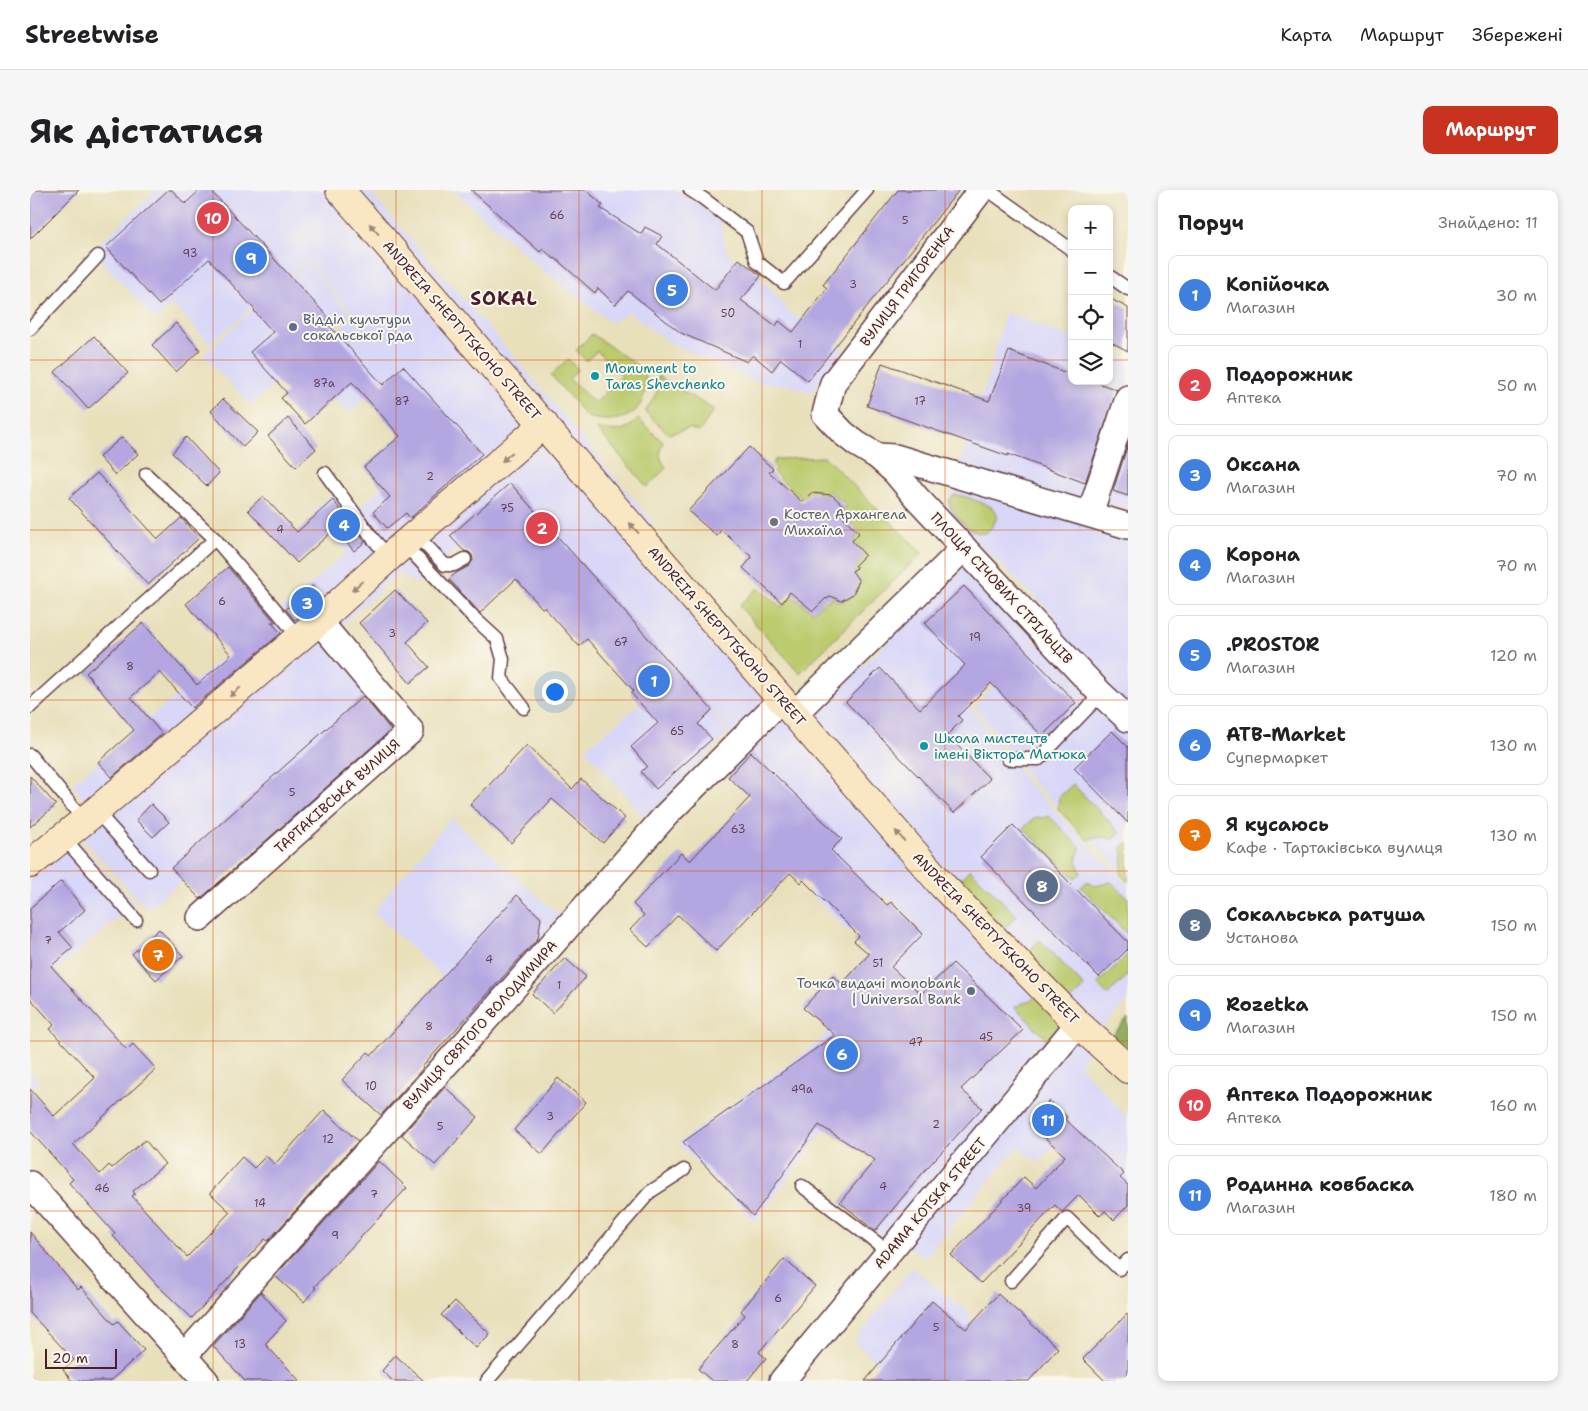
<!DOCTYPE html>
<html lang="uk">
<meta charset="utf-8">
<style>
body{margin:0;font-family:"Shantell Sans",sans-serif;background:#f6f6f6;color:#202124}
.controls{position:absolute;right:15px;top:15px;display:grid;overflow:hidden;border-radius:10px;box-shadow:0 2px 8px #0003}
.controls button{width:45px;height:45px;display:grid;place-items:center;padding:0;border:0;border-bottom:1px solid #e0e0e0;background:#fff;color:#202124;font:25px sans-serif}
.scale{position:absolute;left:15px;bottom:12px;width:72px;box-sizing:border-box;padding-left:5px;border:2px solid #4a1f2b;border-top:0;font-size:14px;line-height:18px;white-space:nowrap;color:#4a1f2b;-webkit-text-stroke:4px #fbf7ec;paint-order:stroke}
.you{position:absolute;left:524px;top:501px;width:18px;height:18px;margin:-12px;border:4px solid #fff;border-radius:50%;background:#1a73e8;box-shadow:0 0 0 8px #1a73e833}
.badge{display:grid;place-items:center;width:32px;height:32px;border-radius:50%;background:#c8321e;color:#fff;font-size:16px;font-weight:700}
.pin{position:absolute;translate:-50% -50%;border:2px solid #fff;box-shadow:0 1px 5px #0006}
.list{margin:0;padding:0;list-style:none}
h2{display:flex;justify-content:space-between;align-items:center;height:65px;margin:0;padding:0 20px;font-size:21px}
h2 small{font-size:16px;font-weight:400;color:#757577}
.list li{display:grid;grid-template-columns:32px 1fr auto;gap:15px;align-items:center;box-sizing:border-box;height:80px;margin:0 10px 10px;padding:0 10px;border:1px solid #e0e0e0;border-radius:10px}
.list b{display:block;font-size:19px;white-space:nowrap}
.list p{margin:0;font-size:16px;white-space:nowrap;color:#757577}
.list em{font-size:16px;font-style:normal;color:#757577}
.icon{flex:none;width:28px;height:28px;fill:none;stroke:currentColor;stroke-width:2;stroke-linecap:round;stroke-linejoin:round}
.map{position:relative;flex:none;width:1098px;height:1191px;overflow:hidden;border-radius:10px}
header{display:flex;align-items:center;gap:30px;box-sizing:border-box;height:70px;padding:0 25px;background:#fff;border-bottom:1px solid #e0e0e0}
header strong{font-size:24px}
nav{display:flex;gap:28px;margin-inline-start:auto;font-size:18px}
.intro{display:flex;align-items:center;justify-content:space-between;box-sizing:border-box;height:120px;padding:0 30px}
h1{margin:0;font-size:35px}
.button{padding:12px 22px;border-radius:10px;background:#c8321e;color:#fff;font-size:18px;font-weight:700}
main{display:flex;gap:30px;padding:0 30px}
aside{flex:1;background:#fff;border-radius:10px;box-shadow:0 2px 8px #0003}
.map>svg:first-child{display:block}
</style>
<header>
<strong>Streetwise</strong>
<nav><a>Карта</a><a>Маршрут</a><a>Збережені</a></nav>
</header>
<div class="intro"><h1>Як дістатися</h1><a class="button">Маршрут</a></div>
<main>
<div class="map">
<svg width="1098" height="1191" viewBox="0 0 1098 1191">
<rect width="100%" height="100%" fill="#fbf7ec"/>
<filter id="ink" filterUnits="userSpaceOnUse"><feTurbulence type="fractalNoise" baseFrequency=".02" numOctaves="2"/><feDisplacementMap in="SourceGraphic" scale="10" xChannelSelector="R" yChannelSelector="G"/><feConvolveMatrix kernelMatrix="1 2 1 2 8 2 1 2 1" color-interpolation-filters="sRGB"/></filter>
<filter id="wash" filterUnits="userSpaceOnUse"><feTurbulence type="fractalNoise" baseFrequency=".0096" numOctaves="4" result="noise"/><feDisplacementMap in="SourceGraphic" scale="20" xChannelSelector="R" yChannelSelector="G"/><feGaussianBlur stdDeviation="1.12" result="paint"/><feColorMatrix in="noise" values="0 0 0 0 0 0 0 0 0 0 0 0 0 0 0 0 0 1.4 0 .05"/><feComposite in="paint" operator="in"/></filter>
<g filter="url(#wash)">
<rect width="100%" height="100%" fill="#e8e0bb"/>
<!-- built -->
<g fill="#d9d7f8">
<path d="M126 0H338L504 190 622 331 605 349 1066 846 1050 876 1098 928V1013L1030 949 1008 973 988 957 896 1067 845 1041 843 1040 934 921 841 877 725 1033 648 953 790 851 862 768 890 738 857 705 819 742 778 702 798 678 683 565 702 545 685 523 616 505 612 473 440 347 387 395 369 382 313 434 306 464 354 513 160 685 117 719 52 648 72 632 42 594 135 515 228 440 317 362 283 321 308 298 328 319 357 293 424 268 352 190 319 224 274 173 324 125 277 69 180 154 143 114 125 130 62 61Z"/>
<path d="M423 0H644L665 11 690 32 697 63 740 98 759 122 814 160 782 202 752 194 729 193 638 152 599 122 582 133 512 80Z"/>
<path d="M277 71 320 124 221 215 173 165Z"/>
<path d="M975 122 1042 148V191H1079V162L1098 169V688L1000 589 945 516 993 464 939 515 997 592 1098 695V810L1068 844 1044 821 783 534 784 524 934 377 1005 447 998 459 1027 428 913 320 923 301 935 257 959 185Z"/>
<path d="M617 508 684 525 698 543 616 629 555 559Z"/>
<path d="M421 628 530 726 450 820 409 784 343 722Z"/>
<path d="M48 652 105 714 0 802V691Z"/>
<path d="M0 881 9 892 0 901Z"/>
<path d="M882 1078 940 1123 939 1136 996 1191H869L824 1152Z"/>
</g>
<!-- green -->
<g fill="#bbcb6e" stroke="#82754c">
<path d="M562 144 614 180C615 186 616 193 615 200 611 230 582 234 557 227L521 185 538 169 548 179 539 189 565 213 592 186 567 161 556 171 546 160Z"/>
<path d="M628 186 684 220 669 242 659 238 639 244 615 222 627 202Z"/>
<path d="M608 229 633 252C628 264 630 268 636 278L617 297 567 239C586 242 594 243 608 229Z"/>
<path d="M795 267 892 363 770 483 709 416 728 398 752 417 762 406 783 422 796 410 798 411 801 407 811 412 824 405 830 391 824 382 828 377 826 376 836 364 823 351 830 342 811 323 817 316 799 301 792 306 786 301H780L772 309 743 282 746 278 742 274 746 269Z"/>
<path d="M924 305C932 305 939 308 947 311 968 317 974 326 956 343 952 343 948 343 944 341 934 337 920 322 919 311Z"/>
<path d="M1043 594 1090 643 1084 650C1074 646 1066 646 1057 650L1028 619 1029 607Z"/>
<path d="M1019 626 1051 658C1045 667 1047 673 1051 683L1045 689 993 638 1006 627 1013 628Z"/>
<path d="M1098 652V692L1091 685 1093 664 1092 657Z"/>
<path d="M940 679 987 726 971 741 926 694Z"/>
<path d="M1056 692 1066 696 1081 692 1098 708V745L1051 697Z"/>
<path d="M1010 750 1055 797 1039 812 994 765Z"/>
<path d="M1098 764V785L1077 805 1067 794Z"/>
<path d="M1009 806 1032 834 1020 853 985 817Z"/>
</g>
<!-- forest -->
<path fill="#94af61" stroke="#6f6746" d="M1098 828V865L1080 848Z"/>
<g id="blocks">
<!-- building -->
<g fill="#b3a6e1">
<path d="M0 0H49L0 49Z"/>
<path d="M138 0H142L155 14 170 0H180L299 128 295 131 353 195 373 176 452 264 380 328 376 323 357 338 343 322 360 307 334 277 370 246 322 192 275 234 251 208 257 203 220 162 243 142 224 121 225 120 179 69 129 115 76 57Z"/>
<path d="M441 0H556L573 15 570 18 611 44 615 37 632 46 627 54 685 100 709 69 731 86 711 110 746 136 749 131 763 142 797 98 793 95 868 0H929L778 191 751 169 742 181 723 165 717 172 651 143 598 101 585 115 568 98 565 103 525 68 524 69 513 59 510 62Z"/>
<path d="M1079 108 1098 118V161L1079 151Z"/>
<path d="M146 133 170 160 146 182 122 155Z"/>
<path d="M64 146 98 183 58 219 25 182Z"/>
<path d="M979 161 1042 185V191H1063L1087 200 1055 293 978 264V266L837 216 852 173 959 211Z"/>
<path d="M193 209 228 242 213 257 181 221Z"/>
<path d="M258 228 286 259 266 277 238 246Z"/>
<path d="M92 247 108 264 85 285 69 267Z"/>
<path d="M156 247 189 283 177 296 142 263Z"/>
<path d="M1098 254V306L1083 301Z"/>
<path d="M719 257 743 279 739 282 772 312 781 303 802 305 815 317 810 324 829 343 822 351 835 365 825 375 827 378 822 381 829 391 823 404 811 411 801 406 797 409 796 408 783 421 760 402 752 413 713 378 722 367 691 340 687 346 658 321Z"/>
<path d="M67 283 128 349 151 328 169 348 118 395 39 308Z"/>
<path d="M480 293 682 520 668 534 682 549 626 599 611 582 617 576 601 557 628 533 601 503 604 501 557 449 549 456 514 417 512 418 486 389 450 423 419 389 426 383 439 376 443 370 442 365 439 362 434 361 420 346Z"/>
<path d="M233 306 267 342 303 310 335 352 324 361 305 339 267 373 218 320Z"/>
<path d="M198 377 245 432H241L251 443 162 518 130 482 101 507 132 544 82 587 68 572 104 540 56 483 113 433 167 495 201 465 156 414Z"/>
<path d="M282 396 291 408 265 430 256 419Z"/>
<path d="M934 396 1046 513 1012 546 961 493 928 526 932 530 917 545 960 589 924 623 816 512 850 478 890 519 935 475 895 433Z"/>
<path d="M365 400 397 433 377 452 399 477 380 493 329 433Z"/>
<path d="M333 506 361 540 170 709 141 678Z"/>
<path d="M1082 541 1098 557V633L1044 578Z"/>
<path d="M497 555 542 599 551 589 595 628 573 653 522 609 481 653 440 615Z"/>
<path d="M721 562 812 649 801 660 857 715 861 712 893 744 861 777 891 804 923 773 993 840 931 899 952 918 896 979 845 1041 810 1012 845 970 789 935 723 1026 653 952 805 845 773 818 803 786 812 794 839 764 824 751 829 746 773 690 771 693 760 683 686 761 648 725 618 757 600 740 614 725 603 714 651 663 660 671 720 607 698 587Z"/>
<path d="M0 586 26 615 0 637Z"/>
<path d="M121 614 139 632 123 647 106 630Z"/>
<path d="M983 635 1098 752V759L1069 787 951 667Z"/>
<path d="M31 691 55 720 29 742 43 758 21 776 97 860 103 854 126 879 43 954 70 984 79 975 82 978 115 950 135 974 103 1001 105 1004 102 1006 157 1067 200 1022 180 1003 212 967 224 978 236 966 245 974 294 920 328 951 238 1051 235 1049 162 1128 127 1095 83 1046 85 1044 39 993 43 989 0 941V899L24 926 65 888 20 839 24 835 0 808V718Z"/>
<path d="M487 705 511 728 508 748 392 877 393 878 351 925 312 890 338 862 342 865Z"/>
<path d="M129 739 153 766 126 790 102 764Z"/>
<path d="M535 768 556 787 523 823 502 804Z"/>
<path d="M528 888 556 912 512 964 484 940Z"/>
<path d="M415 897 448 927 405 975 372 945Z"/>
<path d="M1019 911 1037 927 1035 929 1094 984 1090 988 1098 995V1015L1084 1030 1075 1021 1070 1026 1049 1005 1032 1022 1025 1015 951 1093 921 1065 994 987 1006 998 1035 966 999 933Z"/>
<path d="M349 971 377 998 284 1097 286 1098 274 1112 245 1086Z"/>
<path d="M0 1042 48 1100 51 1097 84 1134 88 1131 114 1160 80 1191H42L33 1180 44 1170 0 1123Z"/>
<path d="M754 1069 785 1096 729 1162 736 1168 717 1191H682L668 1179 715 1125 711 1121Z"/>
<path d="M231 1102 256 1131 235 1154 270 1191H215L183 1156Z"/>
<path d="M968 1104 1028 1158 999 1191H835L902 1111 936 1139Z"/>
<path d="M425 1111 460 1144 446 1158 411 1125Z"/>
<path d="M1098 1123V1191H1075L1053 1169Z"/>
<path d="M365 1165 394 1191H363L352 1181Z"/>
</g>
</g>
</g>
<g filter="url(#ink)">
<use href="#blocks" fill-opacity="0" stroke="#623c41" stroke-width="1"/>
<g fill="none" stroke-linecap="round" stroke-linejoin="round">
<!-- lane casing -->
<g stroke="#623c41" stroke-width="15">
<g id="lane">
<path d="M660 0 674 9 717 42 727 72 754 93 837 0"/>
<path d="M958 0 1042 60"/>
<path d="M1079 86 1098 99"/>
<path d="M0 139 68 66"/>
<path d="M295 283 344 350 359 367"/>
<path d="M116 284 185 349"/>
<path d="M385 344 415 375H424L435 369"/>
<path d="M374 354 443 427 467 449 473 469 471 488 494 518"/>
<path d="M0 517 185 349 246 420 269 448"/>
<path d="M0 565 54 630"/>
<path d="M978 569H1009L1071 504"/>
<path d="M66 621 119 680"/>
<path d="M33 647 106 730"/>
<path d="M772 996 859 1062"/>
<path d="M981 1091 1037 1028 1089 1079 1098 1070"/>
<path d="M457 1191 620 1002 654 980"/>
</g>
</g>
<!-- street casing -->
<g stroke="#623c41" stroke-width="28">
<g id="street">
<path d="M951 0 803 193 795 224 813 243 827 254 847 266 865 282 886 307 1071 504 1098 529"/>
<path d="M847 266 865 267 1098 336"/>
<path d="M1060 324 1098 208"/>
<path d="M764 524 934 358"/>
<path d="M170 728 381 541 289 431"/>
<path d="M0 994 176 1191"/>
<path d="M154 1166 436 852 637 624 752 509"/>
<path d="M752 1191 1048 834"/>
</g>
</g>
<!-- secondary casing -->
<g stroke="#623c41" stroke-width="30">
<g id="secondary">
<path d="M310 0 913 696 1048 834 1098 879"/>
<path d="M0 674 66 621 289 431 359 367 514 234"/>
</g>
</g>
<!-- lane -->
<use href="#lane" stroke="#fff" stroke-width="12"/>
<!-- street -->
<use href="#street" stroke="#fff" stroke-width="25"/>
<!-- secondary -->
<use href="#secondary" stroke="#f9e7c3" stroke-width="28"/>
</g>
<!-- one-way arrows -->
<defs><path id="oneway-solid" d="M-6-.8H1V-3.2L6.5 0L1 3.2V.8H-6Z" transform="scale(1.25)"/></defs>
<g fill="#a28377">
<use href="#oneway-solid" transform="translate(344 39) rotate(-131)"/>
<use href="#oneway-solid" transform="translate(477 267) rotate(138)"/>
<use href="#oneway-solid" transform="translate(604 338) rotate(-131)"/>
<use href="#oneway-solid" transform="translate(327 396) rotate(138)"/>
<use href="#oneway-solid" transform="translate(205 502) rotate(140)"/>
<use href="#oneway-solid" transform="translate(870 646) rotate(-131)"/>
</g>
</g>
<!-- grid -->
<path fill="none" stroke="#d8530f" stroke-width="1" stroke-opacity="0.55" d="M183 0V1191M366 0V1191M549 0V1191M732 0V1191M915 0V1191M0 170H1042M1079 170H1098M0 340H1098M0 510H1098M0 681H1098M0 851H1098M0 1021H1098"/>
<!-- markers -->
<g fill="#5c6f8a" stroke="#fbf7ec" stroke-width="2">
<circle cx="263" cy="137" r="5"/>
<circle cx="941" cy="801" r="5"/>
</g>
<g fill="#0f9aa8" stroke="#fbf7ec" stroke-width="2">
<circle cx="565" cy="186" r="5"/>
<circle cx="894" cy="556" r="5"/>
</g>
<circle fill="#6b7280" stroke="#fbf7ec" stroke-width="2" cx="744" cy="332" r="5"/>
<g text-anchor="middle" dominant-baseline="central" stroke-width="4" stroke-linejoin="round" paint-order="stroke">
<!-- number labels -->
<g font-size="11" fill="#644158">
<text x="527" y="25">66</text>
<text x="875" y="30">5</text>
<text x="160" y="63">93</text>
<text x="823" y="94">3</text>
<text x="698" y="123">50</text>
<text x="770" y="154">1</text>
<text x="294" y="193">87а</text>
<text x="372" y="211">87</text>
<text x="890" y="211">17</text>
<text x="400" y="286">2</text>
<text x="477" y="318">75</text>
<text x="250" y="339">4</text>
<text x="192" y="411">6</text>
<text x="362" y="443">3</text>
<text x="945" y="447">19</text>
<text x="591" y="452">67</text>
<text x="100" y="476">8</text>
<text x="647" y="541">65</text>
<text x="262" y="602">5</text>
<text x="708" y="639">63</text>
<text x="18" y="750">7</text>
<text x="459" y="769">4</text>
<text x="848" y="773">51</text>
<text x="529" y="795">1</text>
<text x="399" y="836">8</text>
<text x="956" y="847">45</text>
<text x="886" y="852">47</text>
<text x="341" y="896">10</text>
<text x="772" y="899">49а</text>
<text x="520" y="926">3</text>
<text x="906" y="934">2</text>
<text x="410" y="936">5</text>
<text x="298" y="949">12</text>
<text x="853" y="996">4</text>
<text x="72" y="998">46</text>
<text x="344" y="1004">7</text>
<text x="230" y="1013">14</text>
<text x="994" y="1018">39</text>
<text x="305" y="1045">9</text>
<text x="748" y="1108">6</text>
<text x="906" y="1137">5</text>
<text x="210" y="1154">13</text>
<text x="705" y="1154">8</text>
</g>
<!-- street labels -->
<g font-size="14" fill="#4a1f2b" stroke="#fbf7ec">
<text transform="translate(877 96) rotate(-53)">ВУЛИЦЯ ГРИГОРЕНКА</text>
<text transform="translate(432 140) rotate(49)">ANDREIA SHEPTYTSKOHO STREET</text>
<text transform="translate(972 398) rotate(47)">ПЛОЩА СІЧОВИХ СТРІЛЬЦІВ</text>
<text transform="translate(697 446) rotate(49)">ANDREIA SHEPTYTSKOHO STREET</text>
<text transform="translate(307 606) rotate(-42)">ТАРТАКІВСЬКА ВУЛИЦЯ</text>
<text transform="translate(966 748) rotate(46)">ANDREIA SHEPTYTSKOHO STREET</text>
<text transform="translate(450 835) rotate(-48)">ВУЛИЦЯ СВЯТОГО ВОЛОДИМИРА</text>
<text transform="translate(900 1013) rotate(-50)">ADAMA KOTSKA STREET</text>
</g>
<!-- service labels -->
<g font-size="14" fill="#4e5e75" stroke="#fbf7ec" text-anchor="start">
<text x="273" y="129">Відділ культури<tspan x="273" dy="16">сокальської рда</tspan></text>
<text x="931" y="793" text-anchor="end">Точка видачі monobank<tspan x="931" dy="16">| Universal Bank</tspan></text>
</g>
<!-- culture labels -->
<g font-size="14" fill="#0d838f" stroke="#fbf7ec" text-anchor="start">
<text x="575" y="178">Monument to<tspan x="575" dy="16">Taras Shevchenko</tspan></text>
<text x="904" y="548">Школа мистецтв<tspan x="904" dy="16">імені Віктора Матюка</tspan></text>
</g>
<!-- worship labels -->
<g font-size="14" fill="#5b616d" stroke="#fbf7ec" text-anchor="start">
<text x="754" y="324">Костел Архангела<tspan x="754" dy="16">Михаїла</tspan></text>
</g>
<!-- district labels -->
<g font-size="19" font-weight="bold" letter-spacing="1" fill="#4a1f2b" stroke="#fbf7ec">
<text x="474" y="108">SOKAL</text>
</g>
</g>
</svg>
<div class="controls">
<button>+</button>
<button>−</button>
<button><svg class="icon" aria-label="locate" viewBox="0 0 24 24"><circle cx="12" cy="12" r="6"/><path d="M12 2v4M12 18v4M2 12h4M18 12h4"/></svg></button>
<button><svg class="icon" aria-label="layers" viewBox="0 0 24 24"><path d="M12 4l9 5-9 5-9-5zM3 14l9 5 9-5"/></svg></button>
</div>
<div class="scale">20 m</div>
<div class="you"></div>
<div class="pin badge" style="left:624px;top:491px;background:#3f7fe0">1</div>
<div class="pin badge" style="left:512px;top:338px;background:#e0444e">2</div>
<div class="pin badge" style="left:277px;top:413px;background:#3f7fe0">3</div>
<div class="pin badge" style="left:314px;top:335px;background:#3f7fe0">4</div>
<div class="pin badge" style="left:642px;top:100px;background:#3f7fe0">5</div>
<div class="pin badge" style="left:812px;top:864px;background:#3f7fe0">6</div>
<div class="pin badge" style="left:128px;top:765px;background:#e8710a">7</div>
<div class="pin badge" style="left:1012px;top:696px;background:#5c6f8a">8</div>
<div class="pin badge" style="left:221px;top:68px;background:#3f7fe0">9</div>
<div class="pin badge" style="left:183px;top:28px;background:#e0444e">10</div>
<div class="pin badge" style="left:1018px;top:930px;background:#3f7fe0">11</div>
</div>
<aside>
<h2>Поруч<small>Знайдено: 11</small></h2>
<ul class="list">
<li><span class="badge" style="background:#3f7fe0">1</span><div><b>Копійочка</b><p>Магазин</p></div><em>30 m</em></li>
<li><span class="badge" style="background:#e0444e">2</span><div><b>Подорожник</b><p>Аптека</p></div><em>50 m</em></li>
<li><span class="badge" style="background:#3f7fe0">3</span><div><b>Оксана</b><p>Магазин</p></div><em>70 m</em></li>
<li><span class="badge" style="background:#3f7fe0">4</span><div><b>Корона</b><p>Магазин</p></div><em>70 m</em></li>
<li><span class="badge" style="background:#3f7fe0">5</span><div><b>.PROSTOR</b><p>Магазин</p></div><em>120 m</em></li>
<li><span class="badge" style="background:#3f7fe0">6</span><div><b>ATB-Market</b><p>Супермаркет</p></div><em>130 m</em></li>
<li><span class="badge" style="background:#e8710a">7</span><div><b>Я кусаюсь</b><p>Кафе · Тартаківська вулиця</p></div><em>130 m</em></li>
<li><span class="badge" style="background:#5c6f8a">8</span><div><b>Сокальська ратуша</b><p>Установа</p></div><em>150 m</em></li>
<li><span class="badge" style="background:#3f7fe0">9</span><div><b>Rozetka</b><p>Магазин</p></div><em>150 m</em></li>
<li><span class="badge" style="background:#e0444e">10</span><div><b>Аптека Подорожник</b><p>Аптека</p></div><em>160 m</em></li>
<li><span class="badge" style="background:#3f7fe0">11</span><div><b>Родинна ковбаска</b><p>Магазин</p></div><em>180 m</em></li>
</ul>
</aside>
</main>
